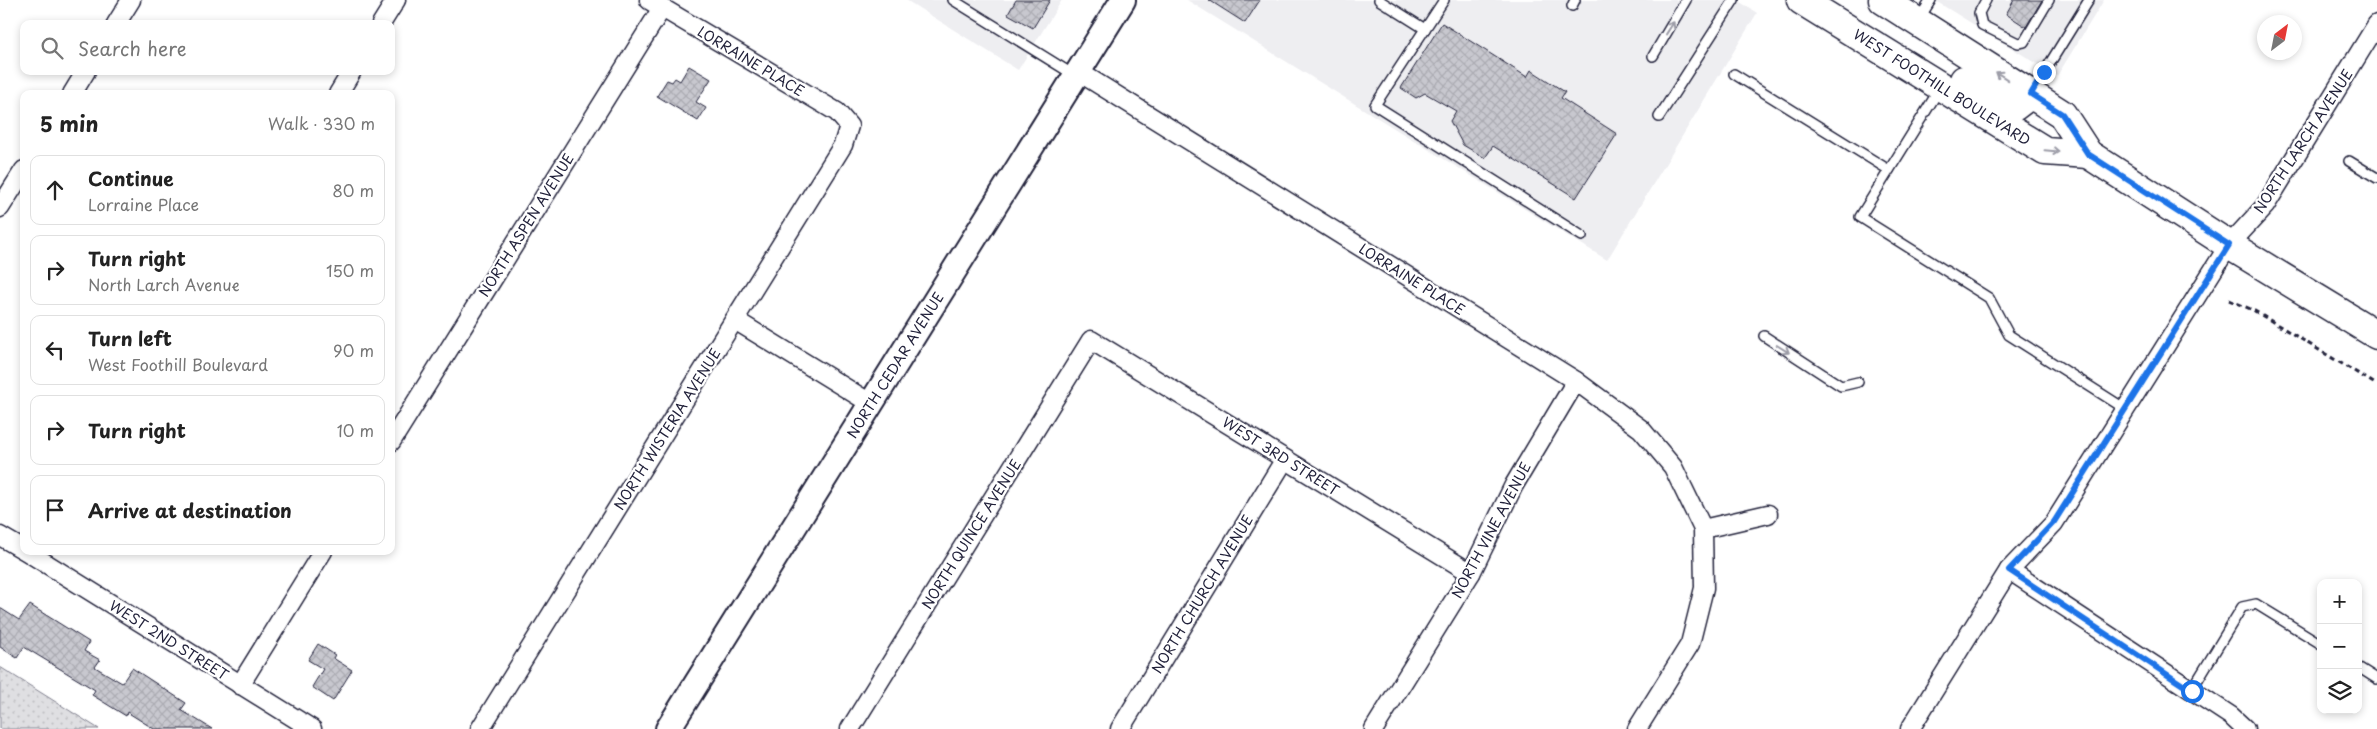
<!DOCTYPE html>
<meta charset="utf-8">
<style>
body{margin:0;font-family:"Playpen Sans",sans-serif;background:#f2f2f2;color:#222}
.controls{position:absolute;right:15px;bottom:15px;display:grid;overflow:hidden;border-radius:10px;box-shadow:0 2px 8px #0003}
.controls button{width:45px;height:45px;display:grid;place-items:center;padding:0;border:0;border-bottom:1px solid #e0e0e0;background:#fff;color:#222;font:25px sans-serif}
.compass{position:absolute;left:2257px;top:15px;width:45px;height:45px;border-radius:50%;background:#fff;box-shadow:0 2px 8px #0003;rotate:32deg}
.stop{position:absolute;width:15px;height:15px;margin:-11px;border:4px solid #1a73e8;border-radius:50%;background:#fff}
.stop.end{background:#1a73e8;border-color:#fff;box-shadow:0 1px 5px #0008}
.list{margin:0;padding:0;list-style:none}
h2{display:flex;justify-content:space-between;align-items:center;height:65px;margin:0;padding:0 20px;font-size:21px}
h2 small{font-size:16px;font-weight:400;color:#767676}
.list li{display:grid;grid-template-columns:32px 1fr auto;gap:15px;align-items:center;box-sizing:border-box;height:70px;margin:0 10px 10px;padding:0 10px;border:1px solid #e0e0e0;border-radius:10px}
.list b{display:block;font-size:19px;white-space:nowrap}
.list p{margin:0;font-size:16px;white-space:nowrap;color:#767676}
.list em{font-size:16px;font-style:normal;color:#767676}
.icon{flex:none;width:28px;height:28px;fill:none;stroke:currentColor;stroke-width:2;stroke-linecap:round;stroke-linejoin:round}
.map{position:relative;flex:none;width:2377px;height:729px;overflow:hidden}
.search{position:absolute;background:#fff;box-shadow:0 2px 8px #0003;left:20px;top:20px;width:375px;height:55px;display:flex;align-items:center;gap:12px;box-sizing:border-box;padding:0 18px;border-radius:10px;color:#767676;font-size:19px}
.panel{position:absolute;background:#fff;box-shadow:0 2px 8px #0003;left:20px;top:90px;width:375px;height:465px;border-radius:10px}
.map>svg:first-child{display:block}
</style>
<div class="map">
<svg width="2377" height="729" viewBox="0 0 2377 729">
<defs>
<pattern id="grass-dots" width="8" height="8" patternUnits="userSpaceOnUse" patternTransform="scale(1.25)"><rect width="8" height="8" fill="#dfdfe2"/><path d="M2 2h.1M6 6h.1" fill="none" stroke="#bfbfc3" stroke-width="1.8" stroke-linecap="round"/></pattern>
<pattern id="building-cross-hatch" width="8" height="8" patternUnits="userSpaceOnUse" patternTransform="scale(1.25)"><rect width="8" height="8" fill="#c8c8cf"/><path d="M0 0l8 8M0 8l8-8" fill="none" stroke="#acacb3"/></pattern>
</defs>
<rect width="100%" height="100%" fill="#fff"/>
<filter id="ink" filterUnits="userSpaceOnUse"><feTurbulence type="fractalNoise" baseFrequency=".02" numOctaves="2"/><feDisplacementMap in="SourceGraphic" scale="10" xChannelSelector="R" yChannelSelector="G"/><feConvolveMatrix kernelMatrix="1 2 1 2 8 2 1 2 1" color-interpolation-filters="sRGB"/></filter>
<g filter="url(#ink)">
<!-- built -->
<g fill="#eeeef1">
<path d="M906 0H1062L1018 70Z"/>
<path d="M1187 0H1737L1757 13 1607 260Z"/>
<path d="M1934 0H2104L2057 76Z"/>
</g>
<!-- grass -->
<path fill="url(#grass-dots)" stroke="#80808e" d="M0 667 99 729H0Z"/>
<!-- building -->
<g fill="url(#building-cross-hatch)" stroke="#22223b">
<path d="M1016 0H1050L1033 28 1008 14Z"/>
<path d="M1209 0H1260L1245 23Z"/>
<path d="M2014 0H2042L2026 27 2006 14Z"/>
<path d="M1442 23 1527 77 1531 70 1565 92 1561 98 1617 134 1576 198 1493 146 1485 158 1463 145 1450 121 1456 111 1425 93 1416 98 1401 88Z"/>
<path d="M689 66 711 79 696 102 706 108 698 121 657 96 667 80 672 82 675 78 680 81Z"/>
<path d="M30 605 89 642 84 651 100 660 95 667 122 683 132 668 186 703 181 710 212 729H154L127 712 126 716 92 695 95 690 24 647 17 658 0 647V608L19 620Z"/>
<path d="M318 644 335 655 333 658 352 670 333 701 312 687 323 669 308 660Z"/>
</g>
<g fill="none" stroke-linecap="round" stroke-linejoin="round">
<!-- service casing -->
<g stroke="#22223b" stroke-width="12">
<g id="service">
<path d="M953 0 1074 75"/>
<path d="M1379 0 1425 29"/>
<path d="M1444 0 1375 105 1582 236"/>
<path d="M1986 0 1979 13 1982 25 2018 43 2024 42 2049 0"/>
<path d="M1572 6 1575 0"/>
<path d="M1919 19 1931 0"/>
<path d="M1653 56 1686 0"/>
<path d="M1734 74 1889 170"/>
<path d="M1939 90 1860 217 1989 298 2009 335 2127 410"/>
<path d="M2032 92 2089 0"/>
<path d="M1659 117 1734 0"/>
<path d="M2349 161 2377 178"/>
<path d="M1764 336 1841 386 1858 382"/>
<path d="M2358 667 2377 679"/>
<path d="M2191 691 2242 607 2256 604 2321 644"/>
</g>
</g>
<!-- minor casing -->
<g stroke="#22223b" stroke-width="21">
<g id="minor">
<path d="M116 24 131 0"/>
<path d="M381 24 396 0"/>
<path d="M1079 72 1576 381 1641 429 1673 467 1703 529 1704 588 1690 644 1637 729"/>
<path d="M72 94 86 71"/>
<path d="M338 94 352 71"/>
<path d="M0 208 24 170"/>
<path d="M735 320 870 403"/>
<path d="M391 442 662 8"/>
<path d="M1703 529 1768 514"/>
<path d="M0 536 24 550"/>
<path d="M26 551 312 729"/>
<path d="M2009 570 2231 716 2245 729"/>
<path d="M240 685 323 551"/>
<path d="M480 729 843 145 849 126 837 112 649 0"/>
<path d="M850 729 1091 340 1471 573"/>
<path d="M1120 729 1285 459"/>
<path d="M1374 729 1471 573 1514 485 1576 381"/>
<path d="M1910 729 2009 570 2054 523 2229 245 2265 206 2377 24"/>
</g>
</g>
<!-- secondary casing -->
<g stroke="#22223b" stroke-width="28">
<path id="secondary" d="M668 729 1123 0"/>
</g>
<!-- primary casing -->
<g stroke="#22223b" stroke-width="31">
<g id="primary">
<path d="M1801 0 2045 151 2088 154"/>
<path d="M1883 0 2062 114 2088 154 2229 245 2377 335"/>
<path d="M1964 80 2014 107 2031 94"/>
</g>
</g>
<!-- path -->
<path stroke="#22223b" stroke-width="3" stroke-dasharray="5 4" stroke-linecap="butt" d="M2229 300 2253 310 2377 385"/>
<!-- service -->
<use href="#service" stroke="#fff" stroke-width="9"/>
<!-- minor -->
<use href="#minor" stroke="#fff" stroke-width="18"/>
<!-- secondary -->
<use href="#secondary" stroke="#fff" stroke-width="24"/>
<!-- primary -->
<use href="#primary" stroke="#fff" stroke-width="28"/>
</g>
<!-- one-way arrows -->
<defs><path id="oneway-shaft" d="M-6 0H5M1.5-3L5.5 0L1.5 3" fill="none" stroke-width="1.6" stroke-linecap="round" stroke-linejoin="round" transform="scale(1.25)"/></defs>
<g stroke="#9c9ca7">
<use href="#oneway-shaft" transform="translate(1670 28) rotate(-58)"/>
<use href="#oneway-shaft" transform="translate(2002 76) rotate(-147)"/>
<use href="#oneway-shaft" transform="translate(2052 151) rotate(5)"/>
<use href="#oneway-shaft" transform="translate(1783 349) rotate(32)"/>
</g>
</g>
<g fill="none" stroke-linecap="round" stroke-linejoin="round" filter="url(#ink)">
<!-- route -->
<path stroke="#1a73e8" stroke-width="6" d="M2044 72 2031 94 2062 114 2088 154 2229 245 2054 522 2009 570 2192 691"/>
</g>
<g text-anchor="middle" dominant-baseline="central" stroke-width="4.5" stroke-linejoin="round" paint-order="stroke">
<!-- street labels -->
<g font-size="14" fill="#22223b" stroke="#fff">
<text transform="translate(751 61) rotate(31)">LORRAINE PLACE</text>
<text transform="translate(1942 87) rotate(32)">WEST FOOTHILL BOULEVARD</text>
<text transform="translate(2303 141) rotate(-57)">NORTH LARCH AVENUE</text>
<text transform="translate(526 225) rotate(-58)">NORTH ASPEN AVENUE</text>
<text transform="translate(1412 279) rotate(32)">LORRAINE PLACE</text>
<text transform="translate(895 365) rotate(-58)">NORTH CEDAR AVENUE</text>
<text transform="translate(667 429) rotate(-58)">NORTH WISTERIA AVENUE</text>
<text transform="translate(1281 456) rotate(32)">WEST 3RD STREET</text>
<text transform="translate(1491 530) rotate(-62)">NORTH VINE AVENUE</text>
<text transform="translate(971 534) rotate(-58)">NORTH QUINCE AVENUE</text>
<text transform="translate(1202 594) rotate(-59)">NORTH CHURCH AVENUE</text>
<text transform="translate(169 640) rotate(32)">WEST 2ND STREET</text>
</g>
</g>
</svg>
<div class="controls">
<button>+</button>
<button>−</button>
<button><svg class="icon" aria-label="layers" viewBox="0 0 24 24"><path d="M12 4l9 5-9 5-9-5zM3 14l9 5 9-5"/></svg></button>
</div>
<svg class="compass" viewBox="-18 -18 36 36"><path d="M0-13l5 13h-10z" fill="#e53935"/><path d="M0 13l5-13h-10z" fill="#767676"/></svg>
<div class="stop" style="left:2192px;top:691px"></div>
<div class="stop end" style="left:2044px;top:72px"></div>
<div class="search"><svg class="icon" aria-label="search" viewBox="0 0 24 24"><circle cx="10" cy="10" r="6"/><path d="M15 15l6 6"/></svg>Search here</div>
<section class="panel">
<h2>5 min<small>Walk · 330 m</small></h2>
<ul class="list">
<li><svg class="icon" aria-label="ahead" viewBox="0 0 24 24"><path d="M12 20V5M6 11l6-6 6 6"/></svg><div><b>Continue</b><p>Lorraine Place</p></div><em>80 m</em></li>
<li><svg class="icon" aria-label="right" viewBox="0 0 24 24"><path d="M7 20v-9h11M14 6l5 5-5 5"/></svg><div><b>Turn right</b><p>North Larch Avenue</p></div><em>150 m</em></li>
<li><svg class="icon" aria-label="left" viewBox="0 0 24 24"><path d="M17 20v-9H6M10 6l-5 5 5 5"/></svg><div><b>Turn left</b><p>West Foothill Boulevard</p></div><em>90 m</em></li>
<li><svg class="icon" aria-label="right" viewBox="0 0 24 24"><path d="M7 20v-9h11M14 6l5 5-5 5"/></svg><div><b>Turn right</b></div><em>10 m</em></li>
<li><svg class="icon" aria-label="arrive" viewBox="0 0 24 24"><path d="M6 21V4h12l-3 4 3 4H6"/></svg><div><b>Arrive at destination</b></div></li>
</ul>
</section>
</div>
